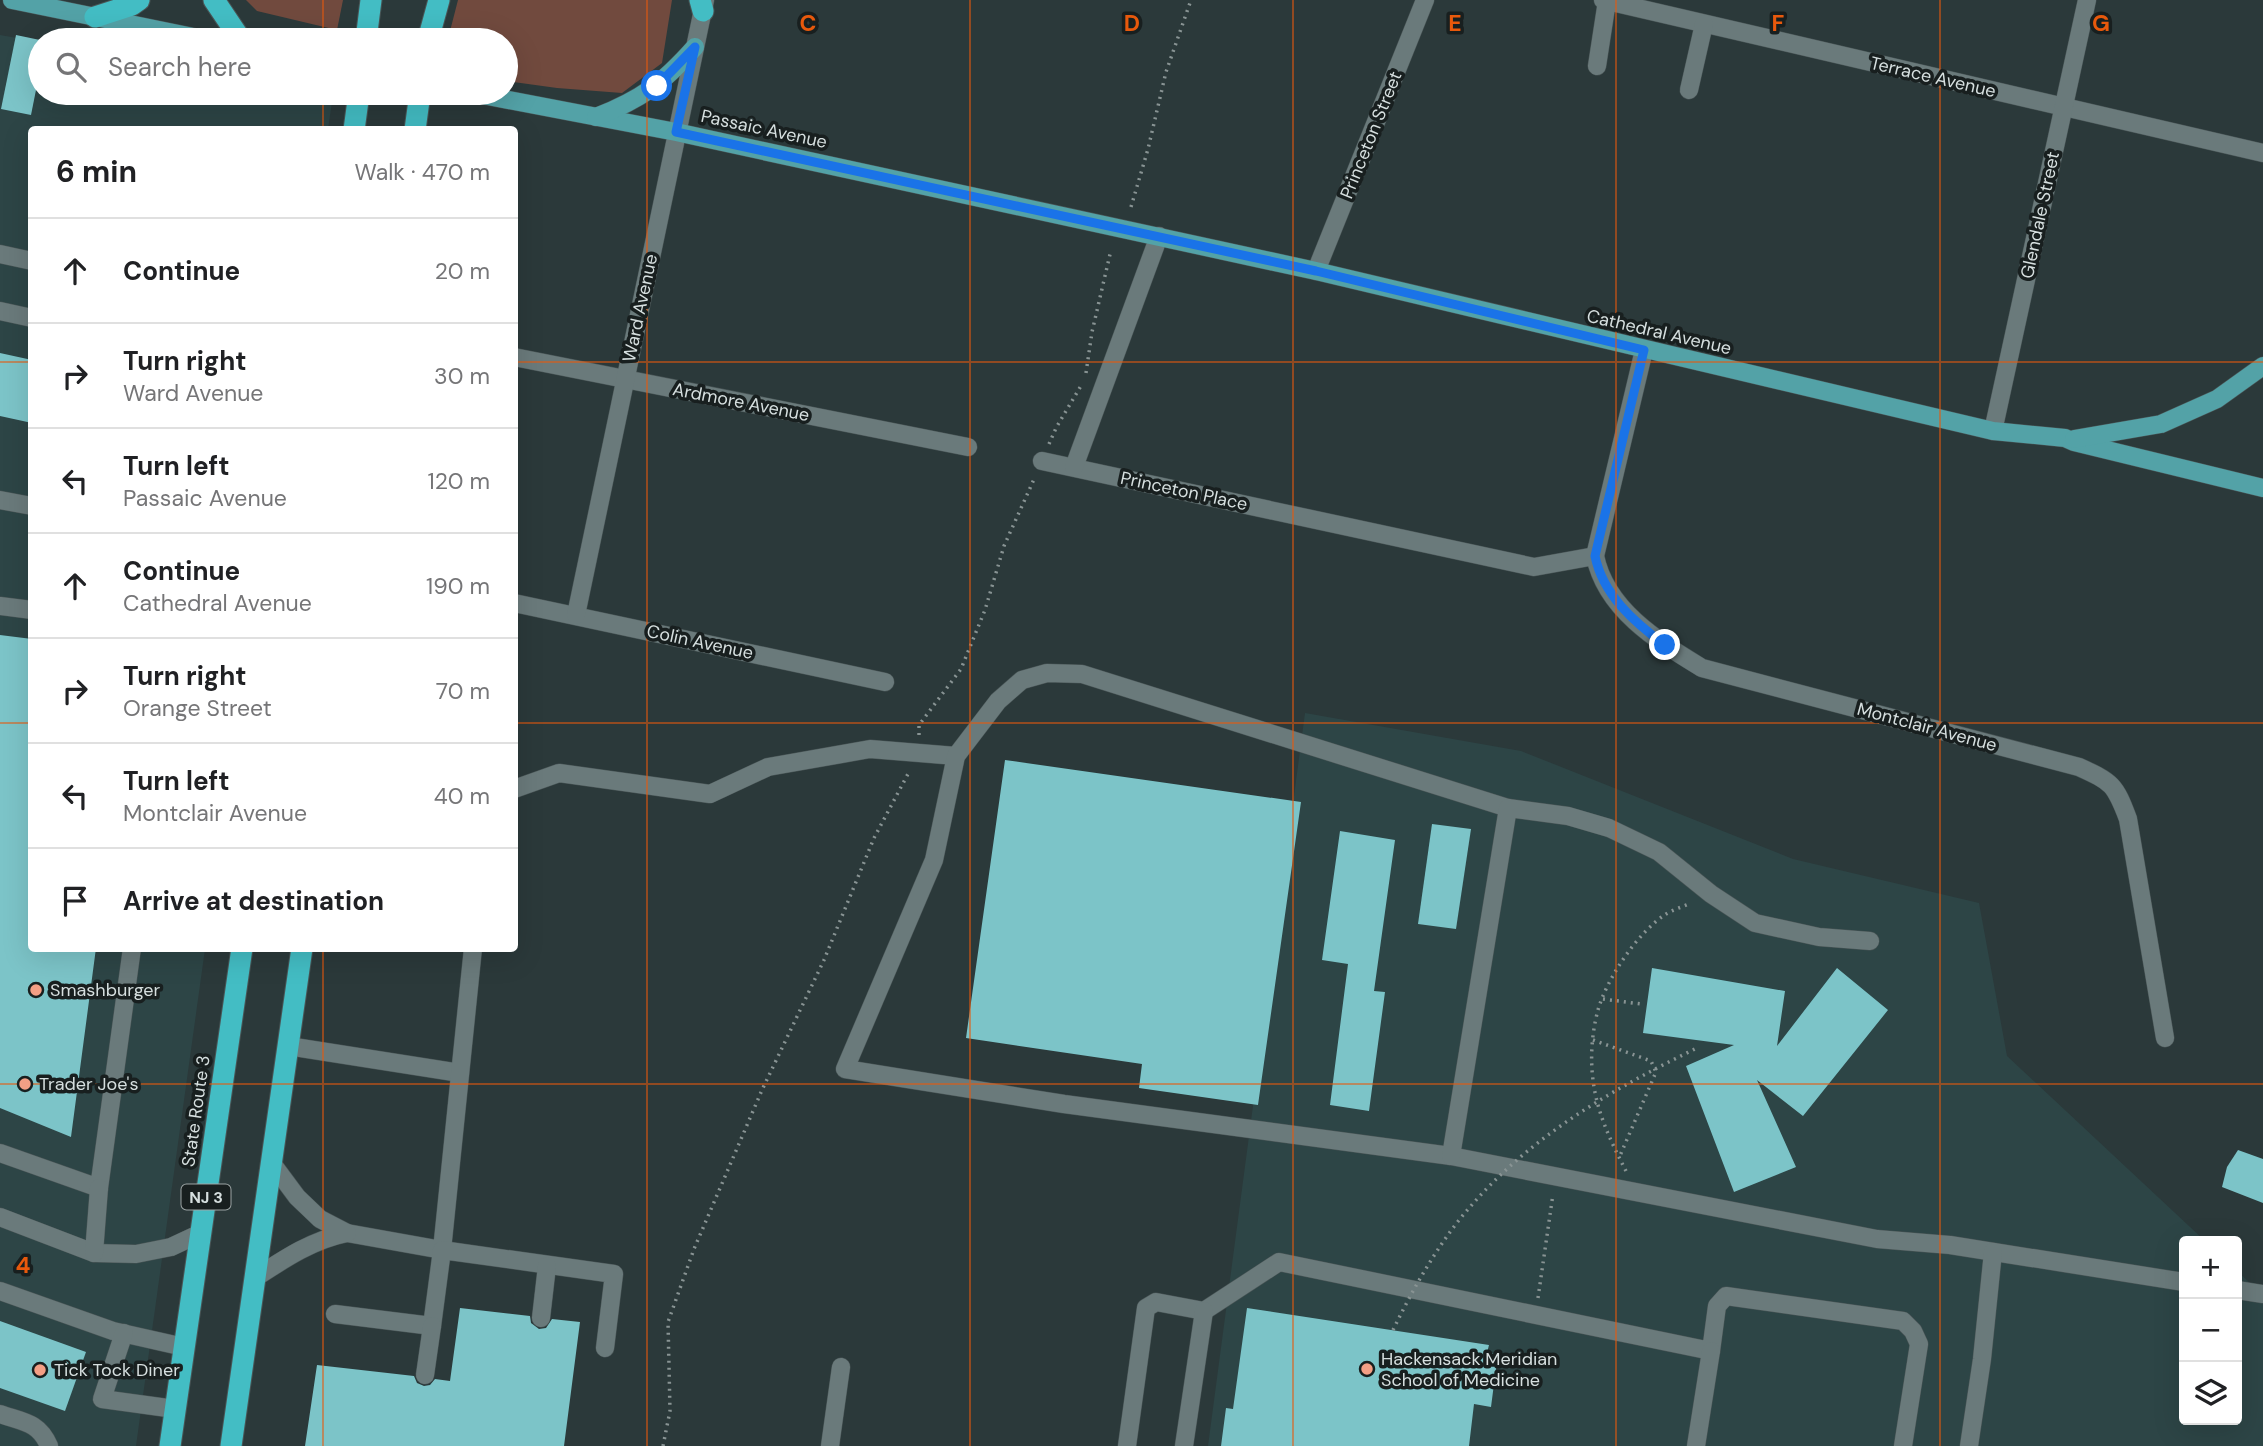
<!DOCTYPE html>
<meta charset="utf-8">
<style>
body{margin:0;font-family:"DM Sans",sans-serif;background:#f6f6f6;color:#202124}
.controls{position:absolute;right:21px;bottom:21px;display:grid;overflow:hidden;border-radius:7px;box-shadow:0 7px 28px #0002}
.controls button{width:63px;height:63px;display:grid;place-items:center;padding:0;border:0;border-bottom:2px solid #e0e0e0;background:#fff;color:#202124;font:35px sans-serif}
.stop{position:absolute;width:21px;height:21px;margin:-16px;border:5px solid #1a73e8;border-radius:50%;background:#fff}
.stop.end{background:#1a73e8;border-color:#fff;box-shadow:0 2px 7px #0008}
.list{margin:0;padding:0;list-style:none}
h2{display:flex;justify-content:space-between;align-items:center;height:91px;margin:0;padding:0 28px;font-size:30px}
h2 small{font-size:23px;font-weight:400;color:#757577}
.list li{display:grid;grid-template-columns:46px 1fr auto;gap:21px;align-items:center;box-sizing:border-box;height:105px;padding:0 28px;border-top:2px solid #e0e0e0}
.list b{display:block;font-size:26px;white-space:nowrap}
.list p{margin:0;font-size:23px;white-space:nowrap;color:#757577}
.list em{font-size:23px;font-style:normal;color:#757577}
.icon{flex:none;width:38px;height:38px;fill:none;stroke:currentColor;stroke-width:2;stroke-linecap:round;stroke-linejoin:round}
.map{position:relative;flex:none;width:2263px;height:1446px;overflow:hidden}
.search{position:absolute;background:#fff;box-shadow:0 7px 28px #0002;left:28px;top:28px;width:490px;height:77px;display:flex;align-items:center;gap:18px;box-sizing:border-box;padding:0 24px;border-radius:38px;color:#757577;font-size:26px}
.panel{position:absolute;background:#fff;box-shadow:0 7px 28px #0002;left:28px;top:126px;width:490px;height:826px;border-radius:7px}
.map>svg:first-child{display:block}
</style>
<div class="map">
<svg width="2263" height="1446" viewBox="0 0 2263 1446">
<rect width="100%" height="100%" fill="#2b393a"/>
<!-- built -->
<g fill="#2d4546">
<path d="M0 35 40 42V93H290L332 102 328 129 32 130V948L205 949 136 1446H0Z"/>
<path d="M1305 713 1521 751 1793 859 1979 903 2007 1056 2205 1241H2184V1420H2237V1271L2263 1295V1446H1208Z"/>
</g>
<!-- green -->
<g fill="#714a3e">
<path d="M246 0H343L337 30 257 11Z"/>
<path d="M458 0H672L662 63 622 93 557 88 506 81V40H450L449 35Z"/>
</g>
<!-- building -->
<g fill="#7cc4c8">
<path d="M16 35 40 40V70L31 115 1 109Z"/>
<path d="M0 353 32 360V423L0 416Z"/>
<path d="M0 635 32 639V948H96L71 1137 0 1108Z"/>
<path d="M1005 760 1301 802 1258 1105 1139 1088 1142 1064 966 1038Z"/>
<path d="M1432 824 1471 829 1456 929 1418 924Z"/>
<path d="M1340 831 1395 840 1374 991 1385 992 1369 1111 1330 1105 1348 964 1322 960Z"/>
<path d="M1652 968 1785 991 1777 1046 1837 968 1888 1010 1803 1116 1757 1080 1796 1167 1734 1192 1686 1066 1734 1045 1643 1033Z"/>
<path d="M2238 1150 2263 1159V1203L2222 1187 2227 1167Z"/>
<path d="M460 1308 530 1316 531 1323 539 1329 546 1328 552 1319 580 1322 564 1446H305L317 1365 414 1376 417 1383 424 1386 430 1385 435 1379 450 1381Z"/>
<path d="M1247 1308 1489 1345 1487 1353H1498L1491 1407 1474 1404 1469 1446H1221L1226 1408 1233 1409Z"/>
<path d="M0 1321 86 1352 65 1411 0 1388Z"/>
</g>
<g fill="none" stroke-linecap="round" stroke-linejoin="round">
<!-- minor casing -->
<g stroke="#495556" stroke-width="19">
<g id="minor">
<path d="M1603 0 2263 153"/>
<path d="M1597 66 1607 1"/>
<path d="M1689 90 1704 24"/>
<path d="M0 254 32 261"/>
<path d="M1316 271 1425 0"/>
<path d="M0 311 32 318"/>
<path d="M1644 350 1595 556C1606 610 1658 641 1702 668L2079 767C2112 782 2115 784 2128 819L2165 1038"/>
<path d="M514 357 968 447"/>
<path d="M1993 431 2087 0"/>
<path d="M1042 461 1534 567 1595 556"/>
<path d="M1074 467 1159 236"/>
<path d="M0 500 32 506"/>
<path d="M514 603 885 682"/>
<path d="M0 606 32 610"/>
<path d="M576 615 705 0"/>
<path d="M514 789 559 773 710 794 768 767 870 749 956 756"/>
<path d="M1508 808 1082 674 1047 673 1022 680 998 701 956 756 934 860 845 1069 1064 1104 1451 1156 1877 1239 1950 1245 2184 1282"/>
<path d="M288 1046 460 1073"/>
<path d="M0 1153 99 1188 132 948"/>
<path d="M1451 1156 1508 808 1568 816 1609 828 1659 852 1711 894 1755 923 1819 937 1870 941"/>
<path d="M0 1217 94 1253 136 1254 171 1247 201 1233"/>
<path d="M347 1233 442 1250 473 948"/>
<path d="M94 1253 99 1188"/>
<path d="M255 1278C284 1259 312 1240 347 1233L320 1219 297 1197 271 1162"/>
<path d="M2237 1290 2263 1294"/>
<path d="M0 1291 113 1331 184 1347"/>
<path d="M335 1314 432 1326 442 1250 614 1274 605 1348"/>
<path d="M541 1318 547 1266"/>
<path d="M124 1333 102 1399 175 1409"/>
<path d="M425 1375 432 1326"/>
<path d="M0 1414C23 1422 39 1422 49 1446"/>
<path d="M830 1446 841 1367"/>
<path d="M1127 1446 1146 1308 1156 1302 1204 1311 1279 1262 1711 1351 1717 1306 1726 1296 1903 1321 1913 1331 1919 1344 1903 1446"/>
<path d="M1184 1446 1204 1311"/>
<path d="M1696 1446 1711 1351"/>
<path d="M1969 1446 1982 1359 1993 1252"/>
</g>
</g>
<!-- major casing -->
<g stroke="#495556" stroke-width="19">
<g id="major">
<path d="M12 0 208 40"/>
<path d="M472 93 676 132 1316 271 1993 431 2065 438 2074 442 2263 488"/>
<path d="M596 117C642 99 663 83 695 47"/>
<path d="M2074 439 2161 424 2217 399 2263 366"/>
</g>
</g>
<!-- highway casing -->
<g stroke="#495556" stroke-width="23">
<g id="highway">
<path d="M214 0 241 40"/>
<path d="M700 0 703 11"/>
<path d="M95 17 132 5 139 0"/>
<path d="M366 40 371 0"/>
<path d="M428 40 439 0"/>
<path d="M354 130 359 93"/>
<path d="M415 130 420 93"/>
<path d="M170 1446 242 948"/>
<path d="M231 1446 302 948"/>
</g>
</g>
<!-- path -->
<g stroke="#899494" stroke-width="3.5" stroke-dasharray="2 5" stroke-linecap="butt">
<path d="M1131 207 1148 149 1166 72 1191 0"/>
<path d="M1086 373 1092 332 1111 250"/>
<path d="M1049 444 1056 428 1082 384"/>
<path d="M919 735V725L961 669 985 610 1004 546 1035 477"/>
<path d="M1603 999 1641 1004"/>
<path d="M1593 1040 1651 1061 1656 1072 1619 1158"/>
<path d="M1626 1171C1611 1142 1597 1113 1593 1080 1590 1057 1592 1032 1598 1010 1607 978 1638 932 1666 914 1674 909 1683 907 1691 903"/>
<path d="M1538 1298 1553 1194"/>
<path d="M663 1446 670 1411 668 1322 694 1249 762 1090 824 960 874 838 909 772"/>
</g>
<!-- minor -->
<use href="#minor" stroke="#6a7a7b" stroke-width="18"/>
<!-- major -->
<use href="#major" stroke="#53a2a7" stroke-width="18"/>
<!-- highway -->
<use href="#highway" stroke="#43bdc4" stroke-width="21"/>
<!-- path-bridge -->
<path stroke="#899494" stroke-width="3.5" stroke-dasharray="2 5" stroke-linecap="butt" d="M1393 1330C1411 1293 1431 1257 1456 1224 1519 1143 1606 1092 1697 1048"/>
</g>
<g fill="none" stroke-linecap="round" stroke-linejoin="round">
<!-- route -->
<path stroke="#1a73e8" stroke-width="9" d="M657 86 695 47 676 132 1316 271 1644 350 1595 556C1603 595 1634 622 1665 645"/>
</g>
<!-- grid -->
<path fill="none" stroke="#e8590c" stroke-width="2" stroke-opacity="0.55" d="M323 0V40M647 0V1446M970 0V1446M1293 0V1446M1616 0V1446M1940 0V1446M323 93V130M0 362H32M514 362H2263M0 723H32M514 723H2263M323 948V1446M0 1084H2263"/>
<!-- markers -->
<g fill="#f39f85" stroke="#181f1f" stroke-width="2.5">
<circle cx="36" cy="990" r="7"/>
<circle cx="25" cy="1084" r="7"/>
<circle cx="1367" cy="1369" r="7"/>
<circle cx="40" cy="1370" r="7"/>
</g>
<g text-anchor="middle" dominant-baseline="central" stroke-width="7" stroke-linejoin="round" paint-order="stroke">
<!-- shield labels -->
<rect fill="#181f1f" stroke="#9da5a5" stroke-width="2" x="181.5" y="1184.5" width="49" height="25" rx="5"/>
<g font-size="16" font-weight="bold" fill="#d6dfdf">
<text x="206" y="1197">NJ 3</text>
</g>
<!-- street labels -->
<g font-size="18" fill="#d6dfdf" stroke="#181f1f">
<text transform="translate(1933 77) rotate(13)">Terrace Avenue</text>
<text transform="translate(764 129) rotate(12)">Passaic Avenue</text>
<text transform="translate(1371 135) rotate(-68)">Princeton Street</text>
<text transform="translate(2040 215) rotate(-78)">Glendale Street</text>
<text transform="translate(640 308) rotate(-78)">Ward Avenue</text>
<text transform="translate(1659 332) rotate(13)">Cathedral Avenue</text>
<text transform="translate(741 402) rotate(11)">Ardmore Avenue</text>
<text transform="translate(1184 491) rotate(12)">Princeton Place</text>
<text transform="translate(700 642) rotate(12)">Colin Avenue</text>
<text transform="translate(1927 727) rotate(15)">Montclair Avenue</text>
<text transform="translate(196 1111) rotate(-82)">State Route 3</text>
</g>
<!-- poi labels -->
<g font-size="18" fill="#d6dfdf" stroke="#181f1f" text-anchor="start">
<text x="50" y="990">Smashburger</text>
<text x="39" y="1084">Trader Joe's</text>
<text x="1381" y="1359">Hackensack Meridian<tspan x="1381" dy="21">School of Medicine</tspan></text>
<text x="54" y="1370">Tick Tock Diner</text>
</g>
</g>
<g font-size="23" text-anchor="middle" font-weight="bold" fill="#e8590c" stroke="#181f1f" stroke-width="7" stroke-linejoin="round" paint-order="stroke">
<text x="808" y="31">C</text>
<text x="1132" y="31">D</text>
<text x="1455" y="31">E</text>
<text x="1778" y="31">F</text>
<text x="2101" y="31">G</text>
<text x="23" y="1273">4</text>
</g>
</svg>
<div class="controls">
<button>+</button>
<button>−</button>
<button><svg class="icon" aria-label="layers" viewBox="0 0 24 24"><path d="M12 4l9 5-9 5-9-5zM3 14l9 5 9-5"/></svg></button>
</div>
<div class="stop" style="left:657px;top:86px"></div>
<div class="stop end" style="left:1665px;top:645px"></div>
<div class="search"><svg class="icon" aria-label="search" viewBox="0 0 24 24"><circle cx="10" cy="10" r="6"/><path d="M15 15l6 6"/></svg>Search here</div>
<section class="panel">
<h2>6 min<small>Walk · 470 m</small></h2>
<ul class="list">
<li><svg class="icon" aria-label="ahead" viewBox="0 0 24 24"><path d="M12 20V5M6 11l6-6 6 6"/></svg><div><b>Continue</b></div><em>20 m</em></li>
<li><svg class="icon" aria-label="right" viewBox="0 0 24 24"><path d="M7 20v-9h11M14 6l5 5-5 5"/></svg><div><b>Turn right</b><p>Ward Avenue</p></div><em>30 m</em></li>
<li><svg class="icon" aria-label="left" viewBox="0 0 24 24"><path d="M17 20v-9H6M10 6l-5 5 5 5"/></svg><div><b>Turn left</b><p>Passaic Avenue</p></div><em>120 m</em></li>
<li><svg class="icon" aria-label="ahead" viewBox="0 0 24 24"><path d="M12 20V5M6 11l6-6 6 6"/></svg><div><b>Continue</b><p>Cathedral Avenue</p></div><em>190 m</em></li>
<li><svg class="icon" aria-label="right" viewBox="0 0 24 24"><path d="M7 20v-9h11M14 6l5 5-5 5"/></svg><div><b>Turn right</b><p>Orange Street</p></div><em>70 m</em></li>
<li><svg class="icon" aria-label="left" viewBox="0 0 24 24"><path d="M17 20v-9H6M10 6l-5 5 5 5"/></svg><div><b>Turn left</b><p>Montclair Avenue</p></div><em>40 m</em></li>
<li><svg class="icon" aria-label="arrive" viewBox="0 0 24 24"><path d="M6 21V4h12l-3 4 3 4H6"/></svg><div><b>Arrive at destination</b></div></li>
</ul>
</section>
</div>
